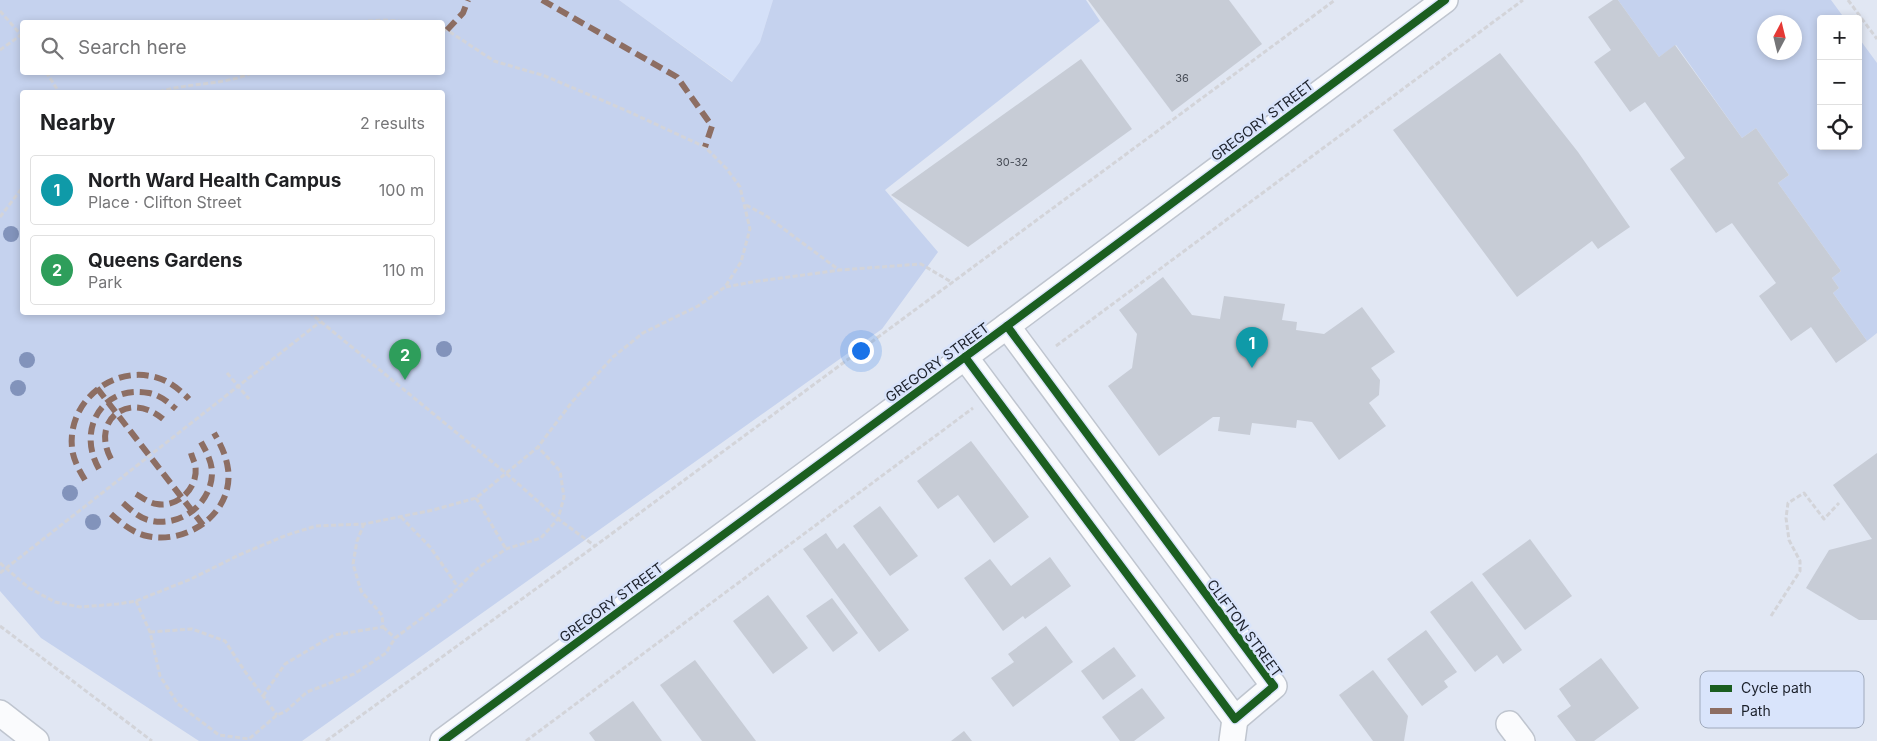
<!DOCTYPE html>
<meta charset="utf-8">
<style>
body{margin:0;font-family:Inter,sans-serif;background:#f6f6f6;color:#202124}
.controls{position:absolute;right:15px;top:15px;display:grid;overflow:hidden;border-radius:5px;box-shadow:0 2px 8px #0003}
.controls button{width:45px;height:45px;display:grid;place-items:center;padding:0;border:0;border-bottom:1px solid #e0e0e0;background:#fff;color:#202124;font:25px sans-serif}
.compass{position:absolute;left:1757px;top:15px;width:45px;height:45px;border-radius:50%;background:#fff;box-shadow:0 2px 8px #0003;rotate:7deg}
.you{position:absolute;left:860px;top:350px;width:18px;height:18px;margin:-12px;border:4px solid #fff;border-radius:50%;background:#1a73e8;box-shadow:0 0 0 8px #1a73e833}
.badge{display:grid;place-items:center;width:32px;height:32px;border-radius:50%;background:#616671;color:#fff;font-size:16px;font-weight:700}
.pin{position:absolute;translate:-50% -41px;filter:drop-shadow(0 1px 2px #0008)}
.pin::after{content:'';position:absolute;top:26px;width:18px;height:15px;background:inherit;clip-path:polygon(0 0,100% 0,50% 100%)}
.list{margin:0;padding:0;list-style:none}
h2{display:flex;justify-content:space-between;align-items:center;height:65px;margin:0;padding:0 20px;font-size:21px}
h2 small{font-size:16px;font-weight:400;color:#757577}
.list li{display:grid;grid-template-columns:32px 1fr auto;gap:15px;align-items:center;box-sizing:border-box;height:70px;margin:0 10px 10px;padding:0 10px;border:1px solid #e0e0e0;border-radius:5px}
.list b{display:block;font-size:19px;white-space:nowrap}
.list p{margin:0;font-size:16px;white-space:nowrap;color:#757577}
.list em{font-size:16px;font-style:normal;color:#757577}
.icon{flex:none;width:28px;height:28px;fill:none;stroke:currentColor;stroke-width:2;stroke-linecap:round;stroke-linejoin:round}
.map{position:relative;flex:none;width:1877px;height:741px;overflow:hidden}
.search{position:absolute;background:#fff;box-shadow:0 2px 8px #0003;left:20px;top:20px;width:425px;height:55px;display:flex;align-items:center;gap:12px;box-sizing:border-box;padding:0 18px;border-radius:5px;color:#757577;font-size:19px}
.panel{position:absolute;background:#fff;box-shadow:0 2px 8px #0003;left:20px;top:90px;width:425px;height:225px;border-radius:5px}
.map>svg:first-child{display:block}
</style>
<div class="map">
<svg width="1877" height="741" viewBox="0 0 1877 741">
<rect width="100%" height="100%" fill="#e1e7f3"/>
<!-- built -->
<path fill="#d4e0f8" d="M619 0H773L760 42 733 82Z"/>
<!-- green -->
<g fill="#c5d2ee" fill-rule="evenodd">
<path d="M0 0H619L732 82 760 42 773 0H1086L1100 21 885 190 938 252 882 329 302 741H199L41 638 0 591ZM442 22V72H22V22ZM22 92H442V312H22Z"/>
<path d="M1618 0H1831L1845 19H1821V146H1858V37L1877 63V333L1867 341 1833 293 1839 288 1832 278 1841 271 1778 183 1789 175 1756 128 1742 138 1676 45 1659 57ZM1764 22H1794V52H1764Z"/>
</g>
<!-- building -->
<g fill="#c7ccd6">
<path d="M1088 0H1229L1262 44 1172 112Z"/>
<path d="M1613 0H1618L1659 57 1675 45 1742 138 1756 128 1789 175 1778 183 1841 271 1832 278 1839 288 1833 293 1867 341 1836 363 1811 327 1791 341 1759 296 1776 283 1732 223 1716 233 1670 169 1685 158 1645 102 1630 112 1594 62 1611 50 1588 17Z"/>
<path d="M1500 53 1578 152 1630 227 1598 249 1592 241 1517 297 1393 130Z"/>
<path d="M1081 59 1132 129 968 247 891 195Z"/>
<path d="M1163 277 1192 315 1220 319 1224 296 1285 304 1282 320 1297 322 1296 330 1324 334 1362 307 1395 352 1371 368 1380 380 1379 395 1369 403 1386 426 1339 460 1312 422 1297 420 1296 428 1252 423 1250 435 1218 431 1220 417H1213L1159 456 1108 386 1132 368 1137 334 1119 310Z"/>
<path d="M971 441 1029 517 994 543 958 495 938 509 917 481Z"/>
<path d="M1877 453V620H1859L1806 588 1829 550 1872 539 1833 485Z"/>
<path d="M880 506 918 556 890 576 853 526Z"/>
<path d="M826 533 837 549 844 543 909 630 879 652 803 549Z"/>
<path d="M1530 539 1572 596 1525 630 1482 574Z"/>
<path d="M1050 557 1071 586 1025 619 1023 616 1003 631 964 578 990 559 1011 586Z"/>
<path d="M1472 581 1522 650 1503 664 1497 655 1475 672 1430 612Z"/>
<path d="M768 595 808 648 773 674 733 621Z"/>
<path d="M832 598 858 633 833 652 806 616Z"/>
<path d="M1046 626 1073 662 1013 707 991 678 1014 662 1008 654Z"/>
<path d="M1426 630 1457 672 1444 681 1448 687 1422 706 1387 659Z"/>
<path d="M1114 647 1136 676 1103 700 1081 671Z"/>
<path d="M1601 658 1639 708 1594 741H1576L1557 716 1571 706 1559 689Z"/>
<path d="M695 660 756 741H702L660 685Z"/>
<path d="M1373 670 1408 716 1404 741H1373L1339 695Z"/>
<path d="M1142 688 1165 718 1134 741H1120L1102 717Z"/>
<path d="M633 701 662 741H595L589 733Z"/>
<path d="M964 731 972 741H951Z"/>
</g>
<g fill="none" stroke-linecap="round" stroke-linejoin="round">
<!-- street casing -->
<g stroke="#bfc5cf" stroke-width="28">
<g id="street">
<path d="M965 357 1235 719 1274 686 1007 326"/>
<path d="M0 713 36 741"/>
<path d="M1509 724 1522 741"/>
<path d="M443 741 1007 326 1445 0"/>
<path d="M1232 741 1235 719"/>
</g>
</g>
<!-- path -->
<g stroke="#d3d4d9" stroke-width="3" stroke-dasharray="5 2.5" stroke-linecap="butt">
<path d="M1848 0 1877 39"/>
<path d="M0 11 22 36"/>
<path d="M353 22 385 20 409 22"/>
<path d="M0 50 21 35"/>
<path d="M46 72 59 92"/>
<path d="M159 92C190 82 223 86 254 72"/>
<path d="M746 205 765 215 839 270"/>
<path d="M0 217 22 188"/>
<path d="M726 287 752 282 840 270 921 264 953 283"/>
<path d="M309 312 507 474 558 519 595 546"/>
<path d="M1056 346 1523 0"/>
<path d="M227 373 249 399"/>
<path d="M476 498 506 549"/>
<path d="M401 517 430 547 458 587"/>
<path d="M0 563 29 588 55 602 80 607 118 604 136 601 191 579 239 555 287 535 316 526 364 524 433 510 476 498 538 447 572 402 613 357 643 333 698 306 725 287 741 262 750 229 740 187 726 168 705 147 625 110 545 76 494 61 447 30 442 29"/>
<path d="M0 573 320 322"/>
<path d="M136 601 150 632 160 676 178 704 219 735 249 739 277 715 285 712 307 692 354 674 386 653 395 638 445 601 478 568 506 549 541 538 558 519 564 497 560 471 538 447"/>
<path d="M1771 616 1800 571V561L1789 540 1786 518 1788 503 1804 493 1824 519 1839 503"/>
<path d="M0 626 152 741"/>
<path d="M383 627 395 638"/>
<path d="M150 632 192 629 225 641 246 673 277 715"/>
<path d="M263 696 285 664 334 635 383 627 382 615 361 591 353 564 357 541 364 524"/>
<path d="M326 741 595 546 1335 0"/>
<path d="M526 741 973 408"/>
</g>
<!-- street -->
<use href="#street" stroke="#fafbfd" stroke-width="25"/>
<!-- quiet -->
<g stroke="#8d6e63" stroke-width="6" stroke-dasharray="12 6" stroke-linecap="butt">
<path d="M542 0 677 77 712 126 705 147"/>
<path d="M447 30 463 13 468 0"/>
<path d="M97 388 203 525"/>
<path d="M111 459C90 420 129 390 163 419"/>
<path d="M99 469C76 429 103 384 149 393 160 395 168 402 176 409"/>
<path d="M85 480C79 470 73 459 72 448 67 400 116 362 161 379 172 383 181 391 189 399"/>
<path d="M136 494C143 498 149 503 157 504 179 508 200 486 195 464 194 461 192 457 191 453"/>
<path d="M123 503C131 510 138 517 148 520 180 529 213 503 212 471 211 460 206 451 201 442"/>
<path d="M111 514C121 523 133 533 147 536 187 545 234 513 228 469 226 455 221 445 214 433"/>
</g>
<!-- cycleway casing -->
<g stroke="#d9e4fb" stroke-width="11">
<g id="cycleway">
<path d="M965 357 1235 719 1274 686 1007 326"/>
<path d="M443 741 1007 326 1445 0"/>
</g>
</g>
<!-- cycleway -->
<use href="#cycleway" stroke="#1b5e20" stroke-width="8"/>
</g>
<!-- trees -->
<g fill="#8293bb">
<circle cx="11" cy="234" r="8"/>
<circle cx="444" cy="349" r="8"/>
<circle cx="27" cy="360" r="8"/>
<circle cx="18" cy="388" r="8"/>
<circle cx="70" cy="493" r="8"/>
<circle cx="93" cy="522" r="8"/>
</g>
<g text-anchor="middle" dominant-baseline="central" stroke-width="5" stroke-linejoin="round" paint-order="stroke">
<!-- number labels -->
<g font-size="11" fill="#474c56">
<text x="1182" y="78">36</text>
<text x="1012" y="162">30-32</text>
</g>
<!-- street labels -->
<g font-size="14" fill="#1c212b" stroke="#d9e4fb">
<text transform="translate(1262 120) rotate(-37)">GREGORY STREET</text>
<text transform="translate(937 362) rotate(-36)">GREGORY STREET</text>
<text transform="translate(611 602) rotate(-36)">GREGORY STREET</text>
<text transform="translate(1245 628) rotate(54)">CLIFTON STREET</text>
</g>
</g>
<!-- legend -->
<rect x="1700" y="671" width="164" height="57" rx="8" fill="#d9e4fb" stroke="#a0aabd" stroke-width="1"/>
<rect x="1710" y="685" width="22" height="7" fill="#1b5e20"/>
<rect x="1710" y="708" width="22" height="6" fill="#8d6e63"/>
<g font-size="14" fill="#1c212b">
<text x="1741" y="693">Cycle path</text>
<text x="1741" y="716">Path</text>
</g>
</svg>
<div class="controls">
<button>+</button>
<button>−</button>
<button><svg class="icon" aria-label="locate" viewBox="0 0 24 24"><circle cx="12" cy="12" r="6"/><path d="M12 2v4M12 18v4M2 12h4M18 12h4"/></svg></button>
</div>
<svg class="compass" viewBox="-18 -18 36 36"><path d="M0-13l5 13h-10z" fill="#e53935"/><path d="M0 13l5-13h-10z" fill="#757577"/></svg>
<div class="you"></div>
<div class="pin badge" style="left:1252px;top:368px;background:#0f9aa8">1</div>
<div class="pin badge" style="left:405px;top:380px;background:#2e9e5b">2</div>
<div class="search"><svg class="icon" aria-label="search" viewBox="0 0 24 24"><circle cx="10" cy="10" r="6"/><path d="M15 15l6 6"/></svg>Search here</div>
<section class="panel">
<h2>Nearby<small>2 results</small></h2>
<ul class="list">
<li><span class="badge" style="background:#0f9aa8">1</span><div><b>North Ward Health Campus</b><p>Place · Clifton Street</p></div><em>100 m</em></li>
<li><span class="badge" style="background:#2e9e5b">2</span><div><b>Queens Gardens</b><p>Park</p></div><em>110 m</em></li>
</ul>
</section>
</div>
